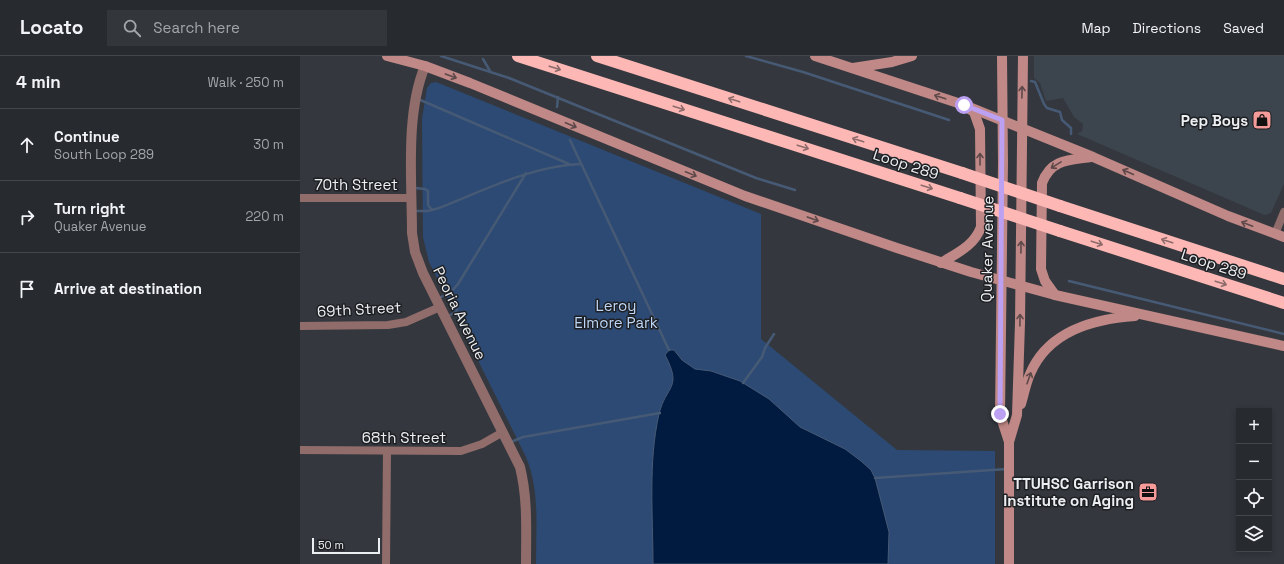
<!DOCTYPE html>
<meta charset="utf-8">
<style>
body{margin:0;font-family:"Space Grotesk",sans-serif;background:#33363a;color:#f1f3f6}
.controls{position:absolute;right:12px;bottom:12px;display:grid;overflow:hidden;border-radius:0px;box-shadow:0 2px 6px #0003}
.controls button{width:36px;height:36px;display:grid;place-items:center;padding:0;border:0;border-bottom:1px solid #43464a;background:#272a2e;color:#f1f3f6;font:20px sans-serif}
.scale{position:absolute;left:12px;bottom:10px;width:68px;box-sizing:border-box;padding-left:4px;border:2px solid #eceff2;border-top:0;font-size:11px;line-height:14px;white-space:nowrap;color:#eceff2;-webkit-text-stroke:3px #1d1f22;paint-order:stroke}
.stop{position:absolute;width:12px;height:12px;margin:-9px;border:3px solid #bca0f2;border-radius:50%;background:#fff}
.stop.end{background:#bca0f2;border-color:#fff;box-shadow:0 1px 4px #0008}
.list{margin:0;padding:0;list-style:none}
h2{display:flex;justify-content:space-between;align-items:center;height:52px;margin:0;padding:0 16px;font-size:17px}
h2 small{font-size:13px;font-weight:400;color:#a4a7aa}
.list li{display:grid;grid-template-columns:26px 1fr auto;gap:12px;align-items:center;box-sizing:border-box;height:72px;padding:0 16px;border-top:1px solid #43464a}
.list b{display:block;font-size:15px;white-space:nowrap}
.list p{margin:0;font-size:13px;white-space:nowrap;color:#a4a7aa}
.list em{font-size:13px;font-style:normal;color:#a4a7aa}
.icon{flex:none;width:22px;height:22px;fill:none;stroke:currentColor;stroke-width:2;stroke-linecap:round;stroke-linejoin:round}
.map{position:relative;flex:none;width:984px;height:508px;overflow:hidden}
header{display:flex;align-items:center;gap:24px;box-sizing:border-box;height:56px;padding:0 20px;background:#272a2e;border-bottom:1px solid #43464a}
header strong{font-size:19px}
nav{display:flex;gap:22px;margin-inline-start:auto;font-size:14px}
.search{width:280px;height:36px;background:#33363a;display:flex;align-items:center;gap:10px;box-sizing:border-box;padding:0 14px;border-radius:0px;color:#a4a7aa;font-size:15px}
main{display:flex}
aside{flex:1;background:#272a2e}
.map>svg:first-child{display:block}
</style>
<header>
<strong>Locato</strong>
<div class="search"><svg class="icon" aria-label="search" viewBox="0 0 24 24"><circle cx="10" cy="10" r="6"/><path d="M15 15l6 6"/></svg>Search here</div>
<nav><a>Map</a><a>Directions</a><a>Saved</a></nav>
</header>
<main>
<aside>
<h2>4 min<small>Walk · 250 m</small></h2>
<ul class="list">
<li><svg class="icon" aria-label="ahead" viewBox="0 0 24 24"><path d="M12 20V5M6 11l6-6 6 6"/></svg><div><b>Continue</b><p>South Loop 289</p></div><em>30 m</em></li>
<li><svg class="icon" aria-label="right" viewBox="0 0 24 24"><path d="M7 20v-9h11M14 6l5 5-5 5"/></svg><div><b>Turn right</b><p>Quaker Avenue</p></div><em>220 m</em></li>
<li><svg class="icon" aria-label="arrive" viewBox="0 0 24 24"><path d="M6 21V4h12l-3 4 3 4H6"/></svg><div><b>Arrive at destination</b></div></li>
</ul>
</aside>
<div class="map">
<svg width="984" height="508" viewBox="0 0 984 508">
<rect width="100%" height="100%" fill="#34383e"/>
<!-- built -->
<path fill="#3c444e" d="M734 0H984V128L971 157 966 159 962 158 777 78 782 75 783 68 774 61 763 42 746 45 740 27 734 22Z"/>
<!-- park -->
<path fill="#2c4a74" d="M136 26 461 158V283L597 394 695 395V508H236C236 471 240 435 226 401L129 206 123 181 122 63 127 32 131 27Z"/>
<!-- water -->
<path fill="#001a40" stroke="#475a75" d="M369 294H374L382 304 395 313 411 315 440 325 469 343 500 371 545 393 561 405 571 414 575 422 589 476 588 508H353C353 459 348 406 359 358 366 329 383 333 365 299Z"/>
<g fill="none" stroke-linecap="round" stroke-linejoin="round">
<!-- stream -->
<g stroke="#475a75" stroke-width="2.5">
<path d="M141 0 209 22 456 122 495 134"/>
<path d="M446 0 503 16 649 64"/>
<path d="M183 3 190 15"/>
<path d="M731 25 735 26 744 48 747 52 760 56 762 64 771 72V78"/>
<path d="M118 43 269 108"/>
<path d="M257 51 258 41"/>
<path d="M270 84 369 294"/>
<path d="M115 132 125 133 128 135V149L132 154"/>
<path d="M115 155H128L139 152C185 134 231 110 281 108"/>
<path d="M769 225 984 278"/>
<path d="M139 242 151 236 158 228 226 117"/>
<path d="M148 260 156 256 157 254 151 236"/>
<path d="M443 327 462 301 465 292 474 278"/>
<path d="M211 386 223 381 360 357"/>
<path d="M575 422 707 413"/>
</g>
<!-- minor -->
<g stroke="#906c6a" stroke-width="8">
<path d="M0 142H112"/>
<path d="M975 178 984 156"/>
<path d="M0 270 88 269 106 266 140 251"/>
<path d="M0 394 161 395 182 388 203 376"/>
<path d="M86 508 87 395"/>
</g>
<!-- tertiary -->
<path stroke="#906c6a" stroke-width="10" d="M125 10C105 58 112 125 112 177L115 196 123 217 220 411C228 443 226 475 226 508"/>
<!-- secondary -->
<g stroke="#c08886" stroke-width="10">
<path d="M87 0 125 10 170 27 445 140 597 192 671 216 755 239 984 290"/>
<path d="M515 0 664 49 793 101 928 160 984 181"/>
<path d="M702 0 703 106 700 358 709 386"/>
<path d="M553 12 592 6 612 0"/>
<path d="M641 207C657 197 674 190 681 171L680 73 674 56 668 52"/>
<path d="M755 239 745 225 741 213 742 127C751 103 769 104 791 101"/>
<path d="M721 348C724 338 726 327 730 318 748 275 793 263 835 260"/>
<path d="M709 508V386L717 359 720 267 723 0"/>
</g>
<!-- motorway -->
<g stroke="#fdb7b4" stroke-width="12">
<path d="M218 0 660 142"/>
<path d="M297 0 662 117"/>
<path d="M760 150 984 223"/>
<path d="M760 175 984 247"/>
</g>
<!-- motorway-bridge -->
<g stroke="#fdb7b4" stroke-width="12">
<path d="M662 117 760 150"/>
<path d="M660 142 760 175"/>
</g>
</g>
<!-- one-way arrows -->
<defs><path id="oneway-shaft" d="M-6 0H5M1.5-3L5.5 0L1.5 3" fill="none" stroke-width="1.6" stroke-linecap="round" stroke-linejoin="round"/></defs>
<g stroke="#8d6b6b">
<use href="#oneway-shaft" transform="translate(255 12) rotate(18)"/>
<use href="#oneway-shaft" transform="translate(434 44) rotate(-162)"/>
<use href="#oneway-shaft" transform="translate(379 52) rotate(18)"/>
<use href="#oneway-shaft" transform="translate(558 84) rotate(-162)"/>
<use href="#oneway-shaft" transform="translate(503 91) rotate(18)"/>
<use href="#oneway-shaft" transform="translate(627 131) rotate(18)"/>
<use href="#oneway-shaft" transform="translate(867 185) rotate(-162)"/>
<use href="#oneway-shaft" transform="translate(797 187) rotate(18)"/>
<use href="#oneway-shaft" transform="translate(921 227) rotate(18)"/>
</g>
<g stroke="#5e494a">
<use href="#oneway-shaft" transform="translate(151 20) rotate(20)"/>
<use href="#oneway-shaft" transform="translate(722 36) rotate(-89)"/>
<use href="#oneway-shaft" transform="translate(640 41) rotate(-162)"/>
<use href="#oneway-shaft" transform="translate(271 69) rotate(23)"/>
<use href="#oneway-shaft" transform="translate(680 103) rotate(-90)"/>
<use href="#oneway-shaft" transform="translate(756 109) rotate(148)"/>
<use href="#oneway-shaft" transform="translate(828 116) rotate(-156)"/>
<use href="#oneway-shaft" transform="translate(391 118) rotate(22)"/>
<use href="#oneway-shaft" transform="translate(513 163) rotate(20)"/>
<use href="#oneway-shaft" transform="translate(947 168) rotate(-159)"/>
<use href="#oneway-shaft" transform="translate(721 191) rotate(-89)"/>
<use href="#oneway-shaft" transform="translate(720 264) rotate(-89)"/>
<use href="#oneway-shaft" transform="translate(729 322) rotate(-71)"/>
</g>
<g fill="none" stroke-linecap="round" stroke-linejoin="round">
<!-- route -->
<path stroke="#bca0f2" stroke-width="5" d="M664 49 702 64 700 358"/>
</g>
<!-- icons -->
<defs>
<g id="shop-square" transform="scale(1)"><rect x="-9" y="-9" width="18" height="18" rx="4" fill="#f59b99" stroke="#1d1f22"/><path d="M-5-2.5h2.3a2.7 3.5 0 0 1 5.4 0H5L5.5 6h-11ZM-1.5-2.5h3a1.5 2.3 0 0 0-3 0Z" fill="#111"/></g>
<g id="office-square" transform="scale(1)"><rect x="-9" y="-9" width="18" height="18" rx="4" fill="#f59b99" stroke="#1d1f22"/><path d="M-6-3h4V-5.5h4V-3h4V5H-6ZM-1-4.5V-3h2v-1.5ZM-6 0V1H6V0Z" fill="#111"/></g>
</defs>
<g fill-rule="evenodd">
<use href="#shop-square" x="962" y="64"/>
<use href="#office-square" x="848" y="436"/>
</g>
<g text-anchor="middle" dominant-baseline="central" stroke-width="3" stroke-linejoin="round" paint-order="stroke">
<!-- poi labels -->
<g font-size="15" font-weight="bold" fill="#eceff2" stroke="#1d1f22" text-anchor="end">
<text x="948" y="64">Pep Boys</text>
<text x="834" y="427">TTUHSC Garrison<tspan x="834" dy="17">Institute on Aging</tspan></text>
</g>
<!-- street labels -->
<g font-size="15" fill="#eceff2" stroke="#1d1f22">
<text transform="translate(606 108) rotate(18)">Loop 289</text>
<text x="56" y="128">70th Street</text>
<text transform="translate(687 193) rotate(-89)">Quaker Avenue</text>
<text transform="translate(914 208) rotate(18)">Loop 289</text>
<text transform="translate(59 253) rotate(-3)">69th Street</text>
<text transform="translate(160 257) rotate(64)">Peoria Avenue</text>
<text x="104" y="381">68th Street</text>
</g>
<!-- park labels -->
<g font-size="15" fill="#bed6f7" stroke="#1d1f22">
<text x="316" y="249">Leroy<tspan x="316" dy="17">Elmore Park</tspan></text>
</g>
</g>
</svg>
<div class="controls">
<button>+</button>
<button>−</button>
<button><svg class="icon" aria-label="locate" viewBox="0 0 24 24"><circle cx="12" cy="12" r="6"/><path d="M12 2v4M12 18v4M2 12h4M18 12h4"/></svg></button>
<button><svg class="icon" aria-label="layers" viewBox="0 0 24 24"><path d="M12 4l9 5-9 5-9-5zM3 14l9 5 9-5"/></svg></button>
</div>
<div class="scale">50 m</div>
<div class="stop" style="left:664px;top:49px"></div>
<div class="stop end" style="left:700px;top:358px"></div>
</div>
</main>
